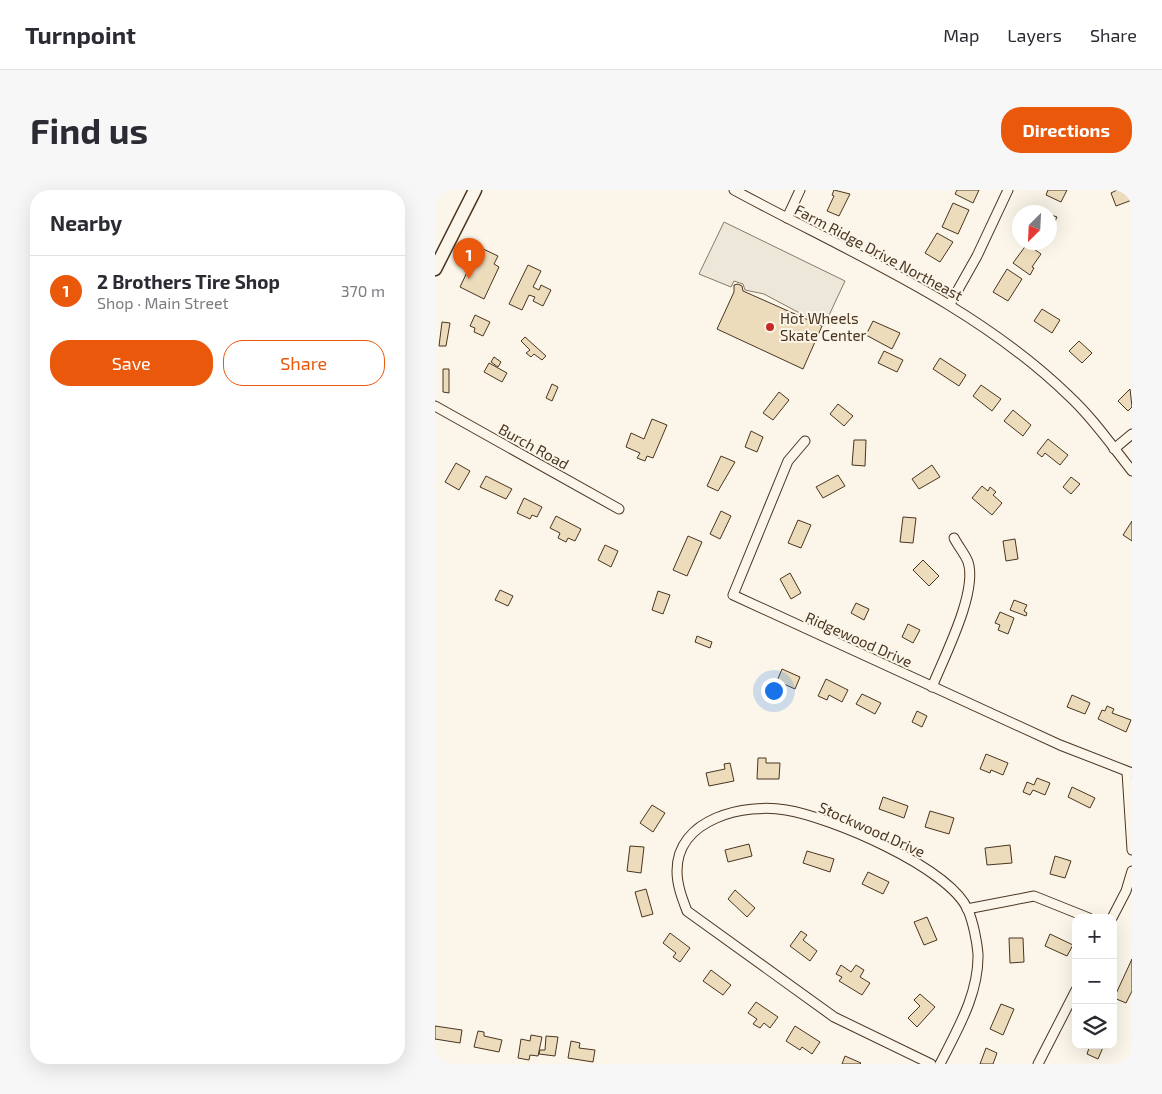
<!DOCTYPE html>
<meta charset="utf-8">
<style>
body{margin:0;font-family:"Exo 2",sans-serif;background:#f7f7f7;color:#2b2b33}
.controls{position:absolute;right:15px;bottom:15px;display:grid;overflow:hidden;border-radius:10px;box-shadow:0 5px 20px #0002}
.controls button{width:45px;height:45px;display:grid;place-items:center;padding:0;border:0;border-bottom:1px solid #e1e1e2;background:#fff;color:#2b2b33;font:25px sans-serif}
.compass{position:absolute;left:577px;top:15px;width:45px;height:45px;border-radius:50%;background:#fff;box-shadow:0 5px 20px #0002;rotate:204deg}
.you{position:absolute;left:338px;top:500px;width:18px;height:18px;margin:-12px;border:4px solid #fff;border-radius:50%;background:#1a73e8;box-shadow:0 0 0 8px #1a73e833}
.badge{display:grid;place-items:center;width:32px;height:32px;border-radius:50%;background:#ea580c;color:#fff;font-size:16px;font-weight:700}
.pin{position:absolute;translate:-50% -41px;filter:drop-shadow(0 1px 2px #0008)}
.pin::after{content:'';position:absolute;top:26px;width:18px;height:15px;background:inherit;clip-path:polygon(0 0,100% 0,50% 100%)}
.list{margin:0;padding:0;list-style:none}
h2{display:flex;justify-content:space-between;align-items:center;height:65px;margin:0;padding:0 20px;font-size:21px}
h2 small{font-size:16px;font-weight:400;color:#7c7c81}
.list li{display:grid;grid-template-columns:32px 1fr auto;gap:15px;align-items:center;box-sizing:border-box;height:70px;padding:0 20px;border-top:1px solid #e1e1e2}
.list b{display:block;font-size:19px;white-space:nowrap}
.list p{margin:0;font-size:16px;white-space:nowrap;color:#7c7c81}
.list em{font-size:16px;font-style:normal;color:#7c7c81}
.actions{display:flex;gap:10px;padding:15px 20px}
.actions a{flex:1;padding:11px 0;border:1px solid #ea580c;border-radius:20px;text-align:center;font-size:18px;color:#ea580c}
.actions .main{background:#ea580c;color:#fff}
.icon{flex:none;width:28px;height:28px;fill:none;stroke:currentColor;stroke-width:2;stroke-linecap:round;stroke-linejoin:round}
.map{position:relative;flex:none;width:697px;height:874px;overflow:hidden;border-radius:20px}
header{display:flex;align-items:center;gap:30px;box-sizing:border-box;height:70px;padding:0 25px;background:#fff;border-bottom:1px solid #e1e1e2}
header strong{font-size:24px}
nav{display:flex;gap:28px;margin-inline-start:auto;font-size:18px}
.intro{display:flex;align-items:center;justify-content:space-between;box-sizing:border-box;height:120px;padding:0 30px}
h1{margin:0;font-size:35px}
.button{padding:12px 22px;border-radius:20px;background:#ea580c;color:#fff;font-size:18px;font-weight:700}
main{display:flex;gap:30px;padding:0 30px}
aside{flex:1;background:#fff;border-radius:20px;box-shadow:0 5px 20px #0002}
.map>svg:first-child{display:block}
</style>
<header>
<strong>Turnpoint</strong>
<nav><a>Map</a><a>Layers</a><a>Share</a></nav>
</header>
<div class="intro"><h1>Find us</h1><a class="button">Directions</a></div>
<main>
<aside>
<h2>Nearby<small></small></h2>
<ul class="list">
<li><span class="badge">1</span><div><b>2 Brothers Tire Shop</b><p>Shop · Main Street</p></div><em>370 m</em></li>
</ul>
<div class="actions"><a class="main">Save</a><a>Share</a></div>
</aside>
<div class="map">
<svg width="697" height="874" viewBox="0 0 697 874">
<rect width="100%" height="100%" fill="#fbf6e9"/>
<!-- parking -->
<path fill="#ede7d9" stroke="#887966" d="M289 32 410 91 389 136 329 104 310 100 308 94 299 91 296 97 264 84Z"/>
<!-- building -->
<g fill="#ecdcbc" stroke="#4a3520">
<path d="M399 0 415 4 404 26 392 21 399 6 397 5Z"/>
<path d="M522 0H544L538 13 520 4Z"/>
<path d="M613 0H632L626 12 611 5Z"/>
<path d="M682 0H697V10L681 16 676 3Z"/>
<path d="M518 13 534 20 523 44 507 37Z"/>
<path d="M614 24 622 27 614 44Z"/>
<path d="M502 43 518 52 505 72 490 63Z"/>
<path d="M592 54 606 64 597 77 599 78 595 85 578 73Z"/>
<path d="M44 57 63 66 59 74 64 77 49 109 25 97Z"/>
<path d="M93 75 106 81 98 97 104 100 106 95 116 100 108 116 98 111 100 107 94 105 87 120 74 114Z"/>
<path d="M572 79 587 89 573 111 558 102Z"/>
<path d="M303 94 307 96 308 101 387 136 368 179 282 139 299 102V95Z"/>
<path d="M607 119 625 130 617 143 599 131Z"/>
<path d="M40 125 55 132 48 146 39 142 40 138 35 136Z"/>
<path d="M438 131 465 143 457 159 431 145Z"/>
<path d="M7 132 15 133 11 156H4Z"/>
<path d="M90 147 111 166 107 170 99 164 96 167 91 163 95 160 86 151Z"/>
<path d="M644 151 657 163 647 173 634 161Z"/>
<path d="M449 161 468 170 462 182 443 173Z"/>
<path d="M59 167 66 172 63 177 56 172Z"/>
<path d="M505 168 531 185 524 196 498 179Z"/>
<path d="M54 173 72 183 67 192 49 182Z"/>
<path d="M8 179H14V203L8 202Z"/>
<path d="M117 194 123 197 117 211 111 208Z"/>
<path d="M546 195 566 209 557 221 538 206Z"/>
<path d="M695 199 697 217 693 221 683 211Z"/>
<path d="M344 202 354 210 338 230 328 223Z"/>
<path d="M403 214 418 226 409 236 395 224Z"/>
<path d="M578 220 596 235 588 246 569 231Z"/>
<path d="M217 229 232 235 218 268 212 266 210 271 202 268 205 263 191 257 196 243 209 249Z"/>
<path d="M316 241 328 247 322 262 310 257Z"/>
<path d="M613 249 633 265 625 275 610 263 607 267 602 263Z"/>
<path d="M419 250H431L430 276 417 275Z"/>
<path d="M286 266 300 272 283 301 272 296Z"/>
<path d="M21 273 35 281 24 300 10 292Z"/>
<path d="M497 275 505 287 484 299 477 289Z"/>
<path d="M403 285 410 296 388 308 381 297Z"/>
<path d="M51 286 77 299 71 309 45 297Z"/>
<path d="M636 287 645 294 636 304 628 297Z"/>
<path d="M547 296 553 301 555 297 561 302 558 305 567 313 557 325 537 308Z"/>
<path d="M89 308 107 317 102 327 97 325 95 329 82 323Z"/>
<path d="M286 321 296 326 285 349 275 344Z"/>
<path d="M121 326 146 339 140 351 133 348 131 352 123 348 125 343 115 338Z"/>
<path d="M468 327 481 328 478 353 465 352Z"/>
<path d="M363 330 376 335 366 358 353 353Z"/>
<path d="M697 331V351L688 345Z"/>
<path d="M253 346 267 352 252 386 238 380Z"/>
<path d="M580 349 583 369 571 371 568 351Z"/>
<path d="M170 355 183 361 176 377 163 370Z"/>
<path d="M488 370 504 386 494 396 478 380Z"/>
<path d="M355 383 366 403 356 409 345 389Z"/>
<path d="M65 400 78 406 73 416 60 410Z"/>
<path d="M223 401 235 405 228 424 217 420Z"/>
<path d="M579 410 592 415 589 421 592 423 591 426 575 420Z"/>
<path d="M421 413 434 419 429 430 416 423Z"/>
<path d="M565 422 579 428 573 444 563 440 565 435 560 433Z"/>
<path d="M473 434 485 440 478 453 467 447Z"/>
<path d="M262 446 277 452 275 458 260 452Z"/>
<path d="M347 479 365 487 360 499 342 491Z"/>
<path d="M391 489 413 500 407 512 394 505 392 510 383 506Z"/>
<path d="M427 504 446 513 440 524 421 514Z"/>
<path d="M637 505 655 513 650 524 632 517Z"/>
<path d="M672 516 679 519 677 523 696 530 691 542 663 529 667 520 670 521Z"/>
<path d="M482 521 492 526 487 537 477 532Z"/>
<path d="M551 564 573 573 568 585 556 580 555 583 545 579Z"/>
<path d="M323 568H331V573H345L344 589H322Z"/>
<path d="M295 573 299 591 274 596 271 583 290 579 289 574Z"/>
<path d="M602 588 615 593 610 605 598 600 595 605 588 602 592 592 599 595Z"/>
<path d="M637 597 660 608 655 618 633 607Z"/>
<path d="M448 607 473 616 469 628 444 619Z"/>
<path d="M217 615 230 623 218 642 205 633Z"/>
<path d="M495 621 519 628 514 644 490 637Z"/>
<path d="M314 654 317 666 293 672 290 660Z"/>
<path d="M575 655 577 673 552 675 550 658Z"/>
<path d="M195 656 209 657 206 683 192 681Z"/>
<path d="M372 661 399 669 395 682 368 673Z"/>
<path d="M620 666 636 671 630 688 615 684Z"/>
<path d="M433 682 454 692 448 704 427 694Z"/>
<path d="M211 699 218 724 207 727 200 702Z"/>
<path d="M300 700 320 718 312 727 293 709Z"/>
<path d="M492 727 502 750 489 755 479 732Z"/>
<path d="M366 741 372 745 368 750 382 761 375 771 355 756Z"/>
<path d="M235 743 255 758 245 772 238 767 241 763 228 753Z"/>
<path d="M615 744 638 755 632 766 610 756Z"/>
<path d="M574 748H588L589 772 575 773Z"/>
<path d="M697 769V801L691 813 679 808Z"/>
<path d="M406 775 416 782 421 775 429 780 425 787 435 793 427 805 404 791 407 787 401 784Z"/>
<path d="M276 780 296 795 288 805 268 791Z"/>
<path d="M485 804 500 817 482 837 473 828 485 816 479 810Z"/>
<path d="M321 812 343 827 335 838 329 833 325 838 318 834 322 829 313 823Z"/>
<path d="M566 814 579 819 568 845 555 839Z"/>
<path d="M0 836 27 840 25 853 0 849Z"/>
<path d="M360 836 385 852 377 864 367 857 365 860 351 851Z"/>
<path d="M43 841 49 842V846L67 850 64 862 39 857Z"/>
<path d="M96 845 107 847 103 866 95 865 94 870 83 868 86 849 95 851Z"/>
<path d="M111 846 123 847 120 866 104 864 105 860H110Z"/>
<path d="M136 851 145 853 144 858 160 860 158 872 133 868Z"/>
<path d="M669 855 663 869 652 864 655 855Z"/>
<path d="M551 858 562 863 558 874H545Z"/>
<path d="M410 866 426 873 425 874H407Z"/>
</g>
<g fill="none" stroke-linecap="round" stroke-linejoin="round">
<!-- street casing -->
<g stroke="#4a3520" stroke-width="11">
<g id="street">
<path d="M299 0C415 63 538 113 634 206 658 228 677 256 697 281"/>
<path d="M352 28 365 0"/>
<path d="M515 114 542 66 573 0"/>
<path d="M0 216 184 319"/>
<path d="M370 251 353 271 298 405 625 555 697 583"/>
<path d="M679 259 697 244"/>
<path d="M497 497C509 467 543 402 533 372 530 364 523 356 519 348"/>
<path d="M692 582 697 660"/>
<path d="M532 719 599 706 654 728"/>
<path d="M677 728 691 701 697 681"/>
<path d="M496 874 399 827 252 721C247 708 242 695 242 681 242 628 310 613 351 620 395 627 514 677 533 720 538 732 542 751 543 764 544 804 522 840 505 874"/>
<path d="M603 874 641 800"/>
</g>
</g>
<!-- primary casing -->
<g stroke="#4a3520" stroke-width="15">
<path id="primary" d="M0 79 40 0"/>
</g>
<!-- street -->
<use href="#street" stroke="#fbf6e9" stroke-width="9"/>
<!-- primary -->
<use href="#primary" stroke="#fbf6e9" stroke-width="12"/>
</g>
<!-- markers -->
<circle fill="#c62828" stroke="#fbf6e9" stroke-width="2" cx="335" cy="137" r="5"/>
<g text-anchor="middle" dominant-baseline="central" stroke-width="4" stroke-linejoin="round" paint-order="stroke">
<!-- street labels -->
<g font-size="15" fill="#4a3520" stroke="#fbf6e9">
<text transform="translate(444 62) rotate(28)">Farm Ridge Drive Northeast</text>
<text transform="translate(99 256) rotate(29)">Burch Road</text>
<text transform="translate(424 449) rotate(24)">Ridgewood Drive</text>
<text transform="translate(437 639) rotate(24)">Stockwood Drive</text>
</g>
<!-- poi labels -->
<g font-size="15" fill="#4a3520" stroke="#fbf6e9" text-anchor="start">
<text x="345" y="128">Hot Wheels<tspan x="345" dy="17">Skate Center</tspan></text>
</g>
</g>
</svg>
<div class="controls">
<button>+</button>
<button>−</button>
<button><svg class="icon" aria-label="layers" viewBox="0 0 24 24"><path d="M12 4l9 5-9 5-9-5zM3 14l9 5 9-5"/></svg></button>
</div>
<svg class="compass" viewBox="-18 -18 36 36"><path d="M0-13l5 13h-10z" fill="#e53935"/><path d="M0 13l5-13h-10z" fill="#7c7c81"/></svg>
<div class="you"></div>
<div class="pin badge" style="left:34px;top:89px">1</div>
</div>
</main>
